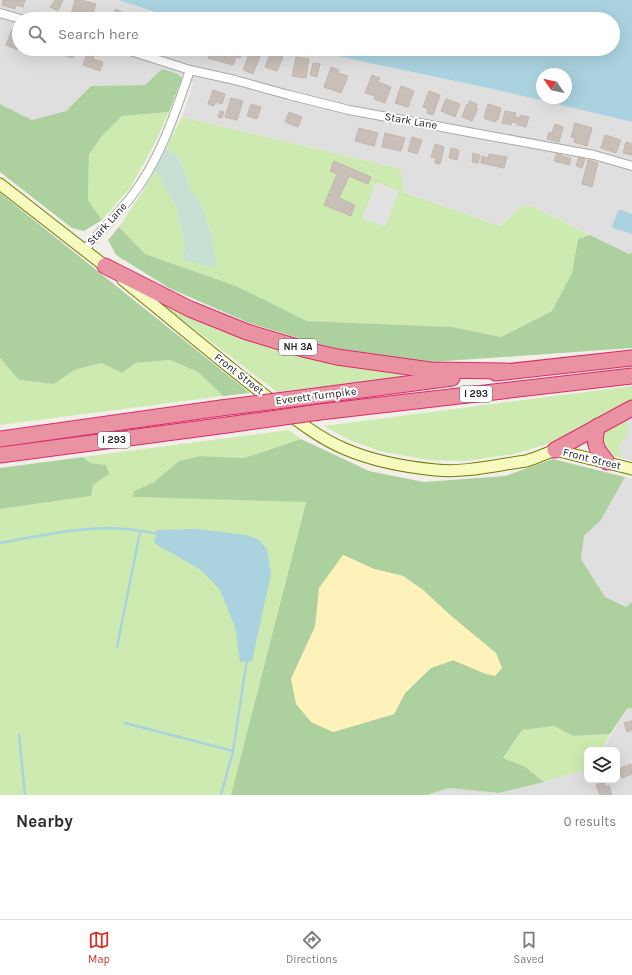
<!DOCTYPE html>
<style>
body{margin:0;font-family:Karla,sans-serif;background:#f2f2f3;color:#2b2b33}
.controls{position:absolute;right:12px;bottom:12px;display:grid;overflow:hidden;border-radius:8px;box-shadow:0 4px 16px #0002}
.controls button{width:36px;height:36px;display:grid;place-items:center;padding:0;border:0;border-bottom:1px solid #e1e1e2;background:#fff;color:#2b2b33;font:20px sans-serif}
.compass{position:absolute;left:536px;top:68px;width:36px;height:36px;border-radius:50%;background:#fff;box-shadow:0 4px 16px #0002;rotate:304deg}
.list{margin:0;padding:0;list-style:none}
h2{display:flex;justify-content:space-between;align-items:center;height:52px;margin:0;padding:0 16px;font-size:17px}
h2 small{font-size:13px;font-weight:400;color:#7c7c81}
.icon{flex:none;width:22px;height:22px;fill:none;stroke:currentColor;stroke-width:2;stroke-linecap:round;stroke-linejoin:round}
.map{position:relative;flex:none;width:632px;height:795px;overflow:hidden}
.search{position:absolute;background:#fff;box-shadow:0 4px 16px #0002;left:12px;right:12px;top:12px;height:44px;display:flex;align-items:center;gap:10px;box-sizing:border-box;padding:0 14px;border-radius:22px;color:#7c7c81;font-size:15px}
.sheet{height:124px;background:#fff}
nav{display:flex;justify-content:space-around;align-items:center;box-sizing:border-box;height:56px;border-top:1px solid #e1e1e2;background:#fff;font-size:11px;color:#7c7c81}
nav a{display:grid;justify-items:center;gap:2px}
nav .on{color:#d93025}
.map>svg:first-child{display:block}
</style>
<div class="map">
<svg width="632" height="795" viewBox="0 0 632 795">
<rect width="100%" height="100%" fill="#f2efe9"/>
<!-- residential -->
<g fill="#e0dfdf">
<path d="M0 0H118L175 19H19V49H303L493 89 632 122V253L629 254 534 207 521 206 500 226 403 192 401 169 182 117 193 83 182 78 178 74 145 85 91 86 66 111 32 120 0 104Z"/>
<path d="M632 414V461L621 458 620 445 628 434 627 417Z"/>
<path d="M625 477 632 479V602L626 607 605 597 581 559 584 536 601 520Z"/>
<path d="M629 708H632V795H426L449 788 499 793 544 782 587 769V780H617V750H601Z"/>
</g>
<!-- grass -->
<g fill="#cdebb0">
<path d="M169 112 154 145 130 188 102 220 88 200 89 156 102 136 122 116Z"/>
<path d="M182 117 401 169 403 192 500 226 521 206 534 207 590 235 578 239 572 273 552 311 501 337 452 327 307 321 236 286 145 254 119 227 143 191 155 169 176 207 185 246 183 260 211 232 200 202 191 191 180 159 166 148Z"/>
<path d="M151 296 184 311 401 372V377L277 392Z"/>
<path d="M0 358 19 380 54 384 74 370 103 363 122 373 136 363 170 360 198 372 223 396 0 425Z"/>
<path d="M632 386V400L551 443 514 454 466 461 427 460 380 451 349 440 324 426Z"/>
<path d="M627 417 628 434 620 445 621 458 607 454 600 435 606 426Z"/>
<path d="M288 430 301 439 244 458 200 456 179 461 154 482 134 491V497L306 501 231 795H0V509L91 496 93 485 106 465 90 463 83 457Z"/>
<path d="M554 726 573 736 610 734 601 750H587V769L544 782 524 766 503 758 522 730Z"/>
</g>
<!-- forest -->
<g fill="#add19e" fill-rule="evenodd">
<path d="M162 69 178 74 182 78 169 112 122 116 102 136 89 155 88 200 102 220 84 231 72 228 0 172V104L32 120 66 111 91 86 145 85Z"/>
<path d="M0 193 250 393 223 396 198 372 170 360 136 363 122 373 102 363 74 370 54 384 19 380 0 358Z"/>
<path d="M119 227 145 254 236 286 307 321 452 327 501 337 552 311 572 273 578 239 590 235 629 254 632 253V348L431 362 338 350 249 323 169 288 116 255 108 240Z"/>
<path d="M301 439 369 471 424 482 505 476 553 459 625 477 601 520 584 536 581 559 605 597 626 607 632 602V708H628L610 734 573 736 554 726 522 730 503 758 524 766 544 782 499 793 449 788 426 795H231L306 502 133 497 134 491 154 482 179 461 200 456 244 458ZM343 555 374 569 403 576 423 590 449 614 486 674 453 660 431 668 405 693 394 714 333 732 291 679 315 627Z"/>
<path d="M83 457 90 463 106 465 109 474 93 485 91 496 0 509V468Z"/>
</g>
<!-- wetland -->
<path fill="#c6e0d4" d="M166 148 180 159 191 191 200 202 211 232 217 268 183 260 185 246 176 207 155 169Z"/>
<!-- sand -->
<path fill="#fff1ba" d="M343 555 374 569 403 576 423 590 449 614 496 653 502 668 495 676 486 674 453 660 430 668 405 693 394 714 333 732 311 722 296 704 291 679 315 627 319 588Z"/>
<!-- parking -->
<path fill="#e2e2e2" d="M376 182 399 191 385 227 362 218Z"/>
<!-- water -->
<g fill="#aad3df" fill-rule="evenodd">
<path d="M118 0H632V122L493 89 303 49H613V19H176ZM542 74H566V98H542Z"/>
<path d="M621 210 632 214V234L613 228 612 226 618 211Z"/>
<path d="M197 529 246 535 259 540 267 549 271 574 252 661 240 662 235 627 220 590 201 570 154 543 157 530Z"/>
</g>
<g fill="none" stroke-linecap="round" stroke-linejoin="round">
<!-- stream -->
<g stroke="#aad3df" stroke-width="2.5">
<path d="M0 543C54 533 102 521 158 534"/>
<path d="M117 647 140 532"/>
<path d="M125 723 233 751"/>
<path d="M19 735 25 795"/>
<path d="M221 795 233 751 247 659"/>
</g>
</g>
<!-- building -->
<g fill="#c7bfb8" stroke="#c4b6ab">
<path d="M3 0H25L23 7 16 5 15 9 2 5Z"/>
<path d="M55 0H63L58 11 50 7Z"/>
<path d="M75 0H81L96 4 91 19 71 14Z"/>
<path d="M116 9 126 14 124 19H112Z"/>
<path d="M12 29 19 32 18 50 6 45Z"/>
<path d="M60 49H76L73 58 59 54Z"/>
<path d="M89 49 96 50 93 59 103 62 100 71 83 65Z"/>
<path d="M160 49H180L177 54 169 50 167 54 159 50Z"/>
<path d="M187 49H197L194 55 189 53 190 51Z"/>
<path d="M211 49H231L237 51V49H243L240 58 236 57 233 65 208 58Z"/>
<path d="M251 49 262 51 253 74 243 70Z"/>
<path d="M271 52 283 57 277 71 265 67Z"/>
<path d="M296 57 309 59 306 78 292 76Z"/>
<path d="M313 63 320 64 317 77 310 75Z"/>
<path d="M331 67 339 70 338 73 348 76 341 93 324 87Z"/>
<path d="M372 75 380 78 378 82 391 87 385 103 374 99 375 96 365 93Z"/>
<path d="M401 86 414 91 408 107 395 103Z"/>
<path d="M213 90 225 94 222 104 215 102 214 106 208 104Z"/>
<path d="M429 91 440 95 433 115 427 113 428 109 423 107Z"/>
<path d="M231 98 243 101 237 120 225 117Z"/>
<path d="M446 99 460 104 455 117 441 111Z"/>
<path d="M470 101 477 104 476 108 478 109 472 121 462 117 467 104 468 105Z"/>
<path d="M251 104 261 107 257 119 247 116Z"/>
<path d="M488 104 501 108 498 120H496L495 122 484 118Z"/>
<path d="M220 111 224 112 222 118 218 117Z"/>
<path d="M505 111 516 113 515 117 520 118V115L529 117 526 127 517 125V123L512 122 511 125 502 123Z"/>
<path d="M289 112 302 117 298 127 285 122Z"/>
<path d="M575 123 592 128 587 146 574 142 575 138 571 137Z"/>
<path d="M555 124 563 127 559 142 547 139 549 132 552 133Z"/>
<path d="M359 128 378 133 374 146 355 141Z"/>
<path d="M385 133 405 138 401 151 382 147Z"/>
<path d="M605 135 621 140 616 153 601 148Z"/>
<path d="M412 137 422 140 417 154 408 151Z"/>
<path d="M626 142 632 144V155L623 153Z"/>
<path d="M435 144 444 147 440 164 435 163 436 158 431 157Z"/>
<path d="M451 148 459 150 457 160 449 158Z"/>
<path d="M473 153 480 155 478 163 472 162Z"/>
<path d="M557 153 562 154 561 156 571 158 569 165 554 161Z"/>
<path d="M489 154 507 157 504 168 481 163 482 156 488 158Z"/>
<path d="M579 157 585 159 582 168 576 166Z"/>
<path d="M588 160 598 163 592 187 582 184Z"/>
<path d="M334 161 371 177 368 184 349 176 339 198 355 205 351 216 324 205 337 174 330 171Z"/>
<path d="M632 721V730L627 732 624 723Z"/>
<path d="M631 764 632 774 622 778 618 769Z"/>
<path d="M604 782 605 787 609 785 612 795H600L596 785Z"/>
</g>
<g fill="none" stroke-linecap="round" stroke-linejoin="round">
<!-- minor casing -->
<g stroke="#a9a9a9" stroke-width="10">
<g id="minor">
<path d="M0 13 21 19"/>
<path d="M124 49 190 70 235 80 289 95 349 110 594 155 632 166"/>
<path d="M85 249C100 232 117 215 131 197 160 160 175 114 190 70"/>
</g>
</g>
<!-- secondary casing -->
<g stroke="#707d05" stroke-width="13">
<g id="secondary">
<path d="M0 184 110 270"/>
<path d="M123 280C170 318 215 356 262 393 288 413 314 436 345 449 373 461 404 467 436 470 465 473 496 465 526 461L535 458 555 450 632 469"/>
</g>
</g>
<!-- motorway casing -->
<g stroke="#dc2a67" stroke-width="17">
<g id="motorway">
<path d="M105 266 190 309 247 332 307 350 337 357 430 370 506 371"/>
<path d="M496 373 632 358"/>
<path d="M308 397 452 378"/>
<path d="M320 412 632 376"/>
<path d="M598 426C592 443 596 449 607 462"/>
<path d="M0 439 221 408"/>
<path d="M555 450 632 408"/>
<path d="M0 455 227 425"/>
</g>
</g>
<!-- minor -->
<use href="#minor" stroke="#fff" stroke-width="8"/>
<!-- secondary -->
<use href="#secondary" stroke="#f7fabf" stroke-width="11"/>
<!-- motorway -->
<use href="#motorway" stroke="#e892a2" stroke-width="15"/>
<!-- motorway-bridge casing -->
<g stroke="#dc2a67" stroke-width="17" stroke-linecap="butt">
<g id="motorway-bridge">
<path d="M221 408 308 397"/>
<path d="M227 425 320 412"/>
</g>
</g>
<!-- motorway-bridge -->
<use href="#motorway-bridge" stroke="#e892a2" stroke-width="15"/>
</g>
<g text-anchor="middle" dominant-baseline="central" stroke-width="4" stroke-linejoin="round" paint-order="stroke">
<!-- shield labels -->
<g fill="#fff" stroke="#646464" stroke-width="1">
<rect x="279" y="339" width="38" height="16" rx="3"/>
<rect x="460" y="386" width="32" height="16" rx="3"/>
<rect x="98" y="432" width="32" height="16" rx="3"/>
</g>
<g font-size="10" font-weight="bold" fill="#222">
<text x="298" y="347">NH 3A</text>
<text x="476" y="394">I 293</text>
<text x="114" y="440">I 293</text>
</g>
<!-- street labels -->
<g font-size="11" fill="#222" stroke="#fff">
<text transform="translate(411 121) rotate(10)">Stark Lane</text>
<text transform="translate(107 224) rotate(-48)">Stark Lane</text>
<text transform="translate(239 374) rotate(38)">Front Street</text>
<text transform="translate(316 396) rotate(-7)">Everett Turnpike</text>
<text transform="translate(592 459) rotate(14)">Front Street</text>
</g>
</g>
</svg>
<div class="controls">
<button><svg class="icon" aria-label="layers" viewBox="0 0 24 24"><path d="M12 4l9 5-9 5-9-5zM3 14l9 5 9-5"/></svg></button>
</div>
<svg class="compass" viewBox="-18 -18 36 36"><path d="M0-13l5 13h-10z" fill="#e53935"/><path d="M0 13l5-13h-10z" fill="#7c7c81"/></svg>
<div class="search"><svg class="icon" aria-label="search" viewBox="0 0 24 24"><circle cx="10" cy="10" r="6"/><path d="M15 15l6 6"/></svg>Search here</div>
</div>
<section class="sheet">
<h2>Nearby<small>0 results</small></h2>
<ul class="list">
</ul>
</section>
<nav>
<a class="on"><svg class="icon" aria-label="map" viewBox="0 0 24 24"><path d="M3 6l6-2 6 2 6-2v14l-6 2-6-2-6 2zM9 4v14M15 6v14"/></svg>Map</a>
<a><svg class="icon" aria-label="directions" viewBox="0 0 24 24"><path d="M12 3l9 9-9 9-9-9zM9 14v-3h6M13 9l2 2-2 2"/></svg>Directions</a>
<a><svg class="icon" aria-label="saved" viewBox="0 0 24 24"><path d="M7 4h10v16l-5-4-5 4z"/></svg>Saved</a>
</nav>
